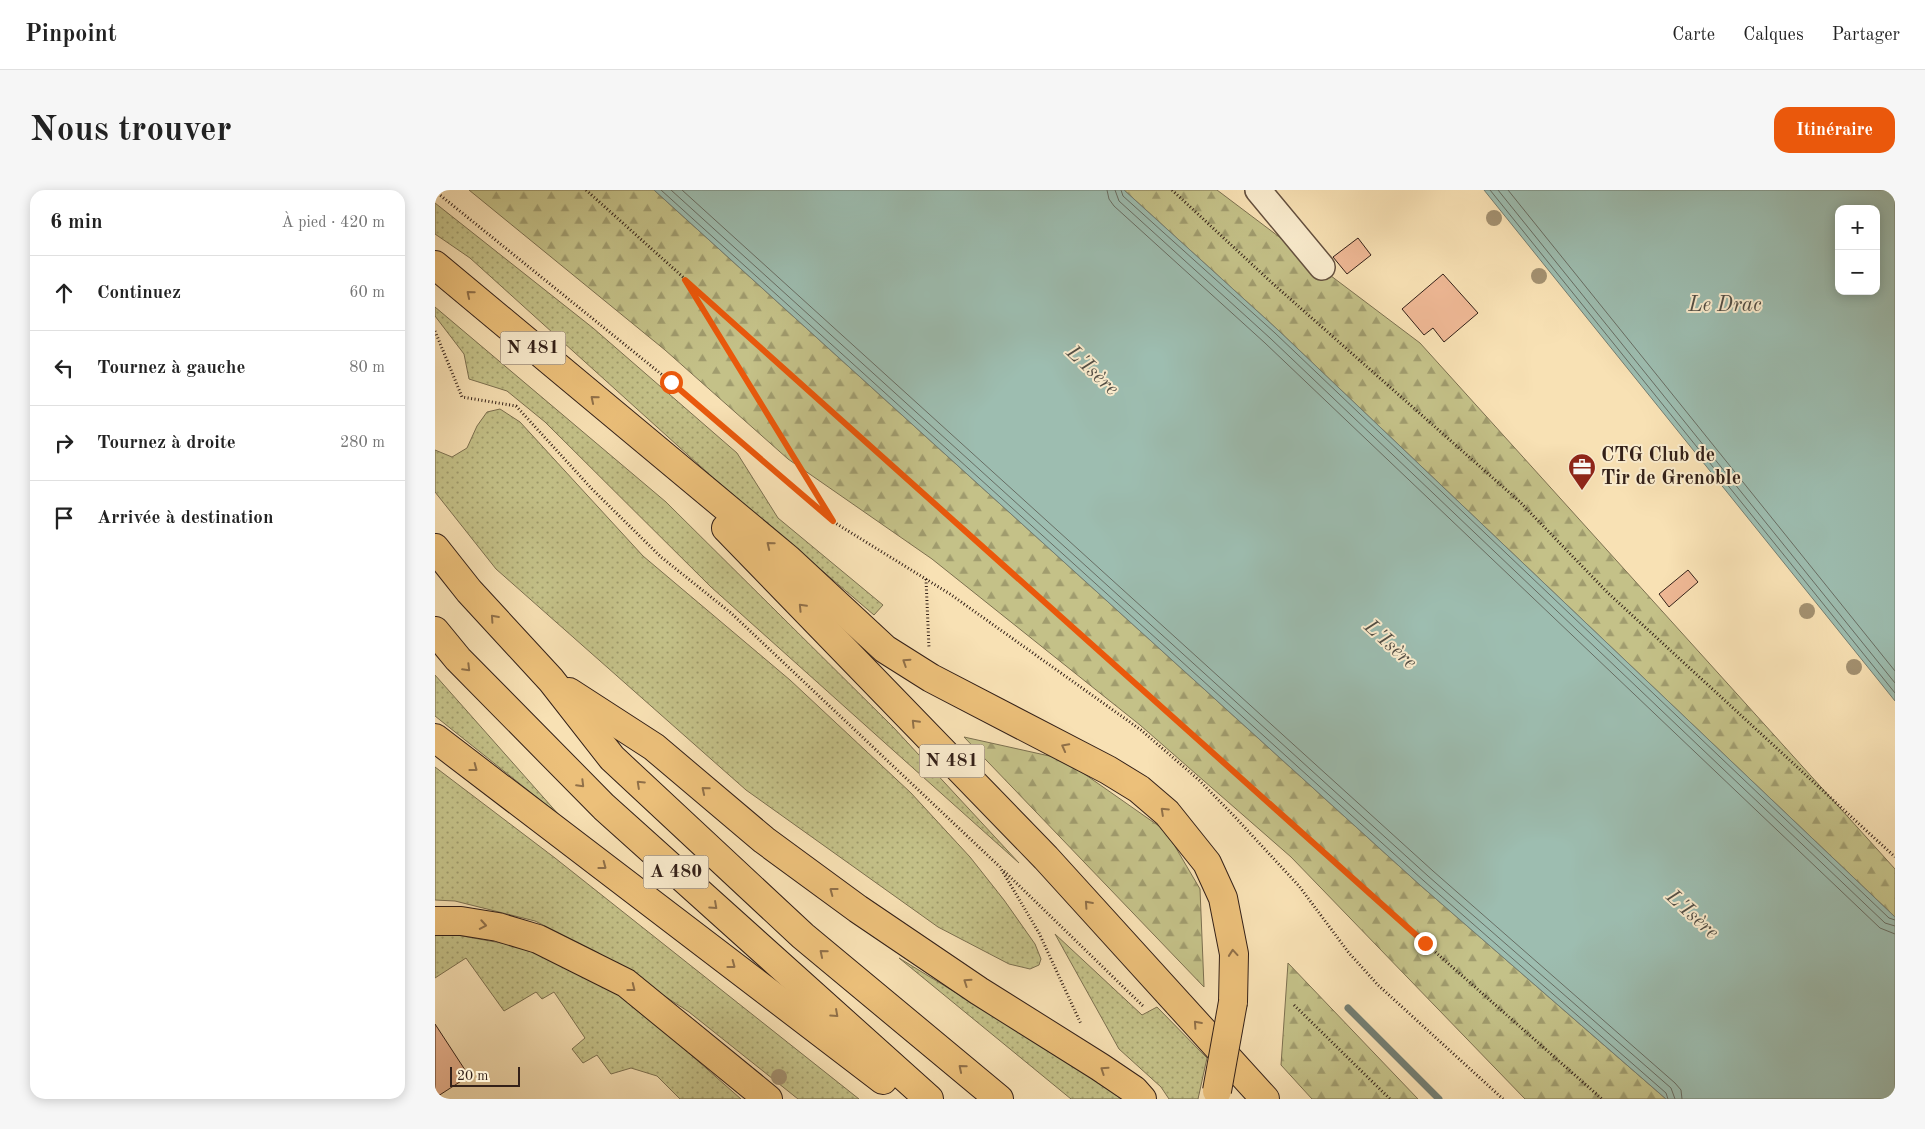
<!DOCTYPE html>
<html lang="fr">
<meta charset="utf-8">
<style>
body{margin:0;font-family:"Old Standard TT",serif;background:#f6f6f6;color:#222}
.controls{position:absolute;right:15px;top:15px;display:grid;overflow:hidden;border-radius:10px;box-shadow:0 2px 12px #0003}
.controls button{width:45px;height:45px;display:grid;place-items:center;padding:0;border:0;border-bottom:1px solid #e0e0e0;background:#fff;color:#222;font:25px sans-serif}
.scale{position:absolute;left:15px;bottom:12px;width:70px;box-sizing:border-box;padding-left:5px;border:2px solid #332018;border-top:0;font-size:14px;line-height:18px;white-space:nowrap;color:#332018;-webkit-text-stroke:4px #faecce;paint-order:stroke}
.stop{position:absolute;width:15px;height:15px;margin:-11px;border:4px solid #ea580c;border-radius:50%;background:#fff}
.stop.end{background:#ea580c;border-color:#fff;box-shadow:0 1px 5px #0008}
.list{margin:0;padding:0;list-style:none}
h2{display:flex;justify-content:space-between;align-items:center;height:65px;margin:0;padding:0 20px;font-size:21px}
h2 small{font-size:16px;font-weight:400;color:#767676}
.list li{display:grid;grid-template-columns:32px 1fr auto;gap:15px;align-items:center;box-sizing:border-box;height:75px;padding:0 20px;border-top:1px solid #e0e0e0}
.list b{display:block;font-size:19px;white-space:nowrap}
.list em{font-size:16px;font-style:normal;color:#767676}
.icon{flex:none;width:28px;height:28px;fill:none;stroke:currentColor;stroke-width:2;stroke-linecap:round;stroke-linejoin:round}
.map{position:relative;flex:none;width:1460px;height:909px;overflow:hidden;border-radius:15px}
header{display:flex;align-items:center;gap:30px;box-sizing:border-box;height:70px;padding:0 25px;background:#fff;border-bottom:1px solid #e0e0e0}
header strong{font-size:24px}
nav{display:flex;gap:28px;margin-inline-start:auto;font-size:18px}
.intro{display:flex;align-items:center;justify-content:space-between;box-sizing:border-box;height:120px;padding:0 30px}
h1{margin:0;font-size:35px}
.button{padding:12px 22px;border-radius:15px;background:#ea580c;color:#fff;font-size:18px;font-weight:700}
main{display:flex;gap:30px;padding:0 30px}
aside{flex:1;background:#fff;border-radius:15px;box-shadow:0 2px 12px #0003}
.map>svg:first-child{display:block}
</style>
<header>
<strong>Pinpoint</strong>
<nav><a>Carte</a><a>Calques</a><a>Partager</a></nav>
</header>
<div class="intro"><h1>Nous trouver</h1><a class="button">Itinéraire</a></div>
<main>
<aside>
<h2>6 min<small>À pied · 420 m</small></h2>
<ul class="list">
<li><svg class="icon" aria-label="ahead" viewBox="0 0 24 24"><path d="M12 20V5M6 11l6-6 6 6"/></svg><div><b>Continuez</b></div><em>60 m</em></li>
<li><svg class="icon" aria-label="left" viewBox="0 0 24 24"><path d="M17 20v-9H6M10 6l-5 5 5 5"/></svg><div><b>Tournez à gauche</b></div><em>80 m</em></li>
<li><svg class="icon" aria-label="right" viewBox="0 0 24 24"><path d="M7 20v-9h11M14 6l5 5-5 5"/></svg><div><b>Tournez à droite</b></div><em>280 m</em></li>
<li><svg class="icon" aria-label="arrive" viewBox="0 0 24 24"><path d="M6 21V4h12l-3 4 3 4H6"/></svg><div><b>Arrivée à destination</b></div></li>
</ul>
</aside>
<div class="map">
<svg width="1460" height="909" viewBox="0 0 1460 909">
<defs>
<pattern id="grass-dots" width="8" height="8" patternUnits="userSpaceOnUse" patternTransform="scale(1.25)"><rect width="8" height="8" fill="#c4c188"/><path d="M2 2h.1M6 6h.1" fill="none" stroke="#a09c6e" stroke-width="1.8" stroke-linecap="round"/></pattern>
<pattern id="forest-firs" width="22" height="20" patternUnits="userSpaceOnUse" patternTransform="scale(1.25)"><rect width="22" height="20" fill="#c4c188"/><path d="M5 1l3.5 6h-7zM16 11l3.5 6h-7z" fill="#a09c6e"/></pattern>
</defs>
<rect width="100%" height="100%" fill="#f8e1b4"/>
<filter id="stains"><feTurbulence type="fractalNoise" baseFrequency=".004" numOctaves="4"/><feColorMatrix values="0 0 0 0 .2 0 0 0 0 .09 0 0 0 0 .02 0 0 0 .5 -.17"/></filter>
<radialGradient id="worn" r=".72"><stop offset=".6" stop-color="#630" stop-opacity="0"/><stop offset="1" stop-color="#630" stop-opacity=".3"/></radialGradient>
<!-- grass -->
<g fill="url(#grass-dots)" stroke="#7c7050">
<path d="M0 13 158 138 302 263 343 328 448 415 439 425 274 284 35 68 0 44Z"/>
<path d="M0 117 231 312 459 538 584 673 276 397 110 232 72 201 34 189 29 164 0 126Z"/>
<path d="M65 219 85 232 208 366 355 490 476 603 535 667 569 710 600 754 606 769 604 775 595 779 574 774 503 737 311 600 61 379 0 302V260L17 267 32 258 42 236 52 222Z"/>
<path d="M0 485 124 625 0 526Z"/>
<path d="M0 577 120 668 424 909H363L254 822 160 761 100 731 20 711 0 710Z"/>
<path d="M0 741 77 755 125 772 161 790 196 812 306 909H245L222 886 196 878 176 884 162 865 148 873 137 859 150 848 119 802 107 809 101 802 69 821 31 768 0 788Z"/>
<path d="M620 744 707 825 722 817 772 868 763 909H734L726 897 684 859Z"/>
<path d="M464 768 654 884 686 909H636Z"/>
</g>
<!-- forest -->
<g fill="url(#forest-firs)" stroke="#7c7050">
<path d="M34 0H219L985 695 1231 909H1090L856 667 705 535 497 369 353 269 230 160Z"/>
<path d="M689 0H782L985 153 1460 679V727L843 140Z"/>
<path d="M529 547 628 569 731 641 765 699 769 797Z"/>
<path d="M853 773 983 909H877L846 875Z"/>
</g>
<!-- water -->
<g fill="#9dbdb0" stroke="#737e73" fill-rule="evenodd">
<path d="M219 0H689L843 140 1460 727V909H1231L985 695Z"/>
<path d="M1049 0H1460V511L1444 491ZM1404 19H1441V101H1404Z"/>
</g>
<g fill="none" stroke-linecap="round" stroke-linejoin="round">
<!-- shore -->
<g stroke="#686e64" stroke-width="1">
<path d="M226 0 989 691 1231 903 1233 909"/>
<path d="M236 0 993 686 1236 898 1240 909"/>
<path d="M247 0 998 681 1240 893 1246 900 1247 909"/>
<path d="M672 0 674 9 679 16 830 153 1445 738 1460 744"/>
<path d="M680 0 684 11 835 148 1450 733 1460 736"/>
<path d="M686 0 688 6 840 143 1454 728 1460 730"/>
<path d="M1055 0 1460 503"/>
<path d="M1063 0 1460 493"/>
<path d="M1073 0 1460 481"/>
</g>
<!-- stream -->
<path stroke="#737e73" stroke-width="7" d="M913 818 1004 909"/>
</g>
<!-- building -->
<g fill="#efb895" stroke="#332018">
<path d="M923 48 936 65 912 84 898 67Z"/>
<path d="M1008 84 1043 123 1009 152 998 138 989 145 967 119Z"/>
<path d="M1253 380 1263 392 1234 417 1224 404Z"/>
<path d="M0 834 34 886 0 908Z"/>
</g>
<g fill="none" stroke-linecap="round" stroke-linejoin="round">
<!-- minor casing -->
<g stroke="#64503f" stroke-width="28">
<path id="minor" d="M823 0 887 77"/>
</g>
<!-- highway casing -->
<g stroke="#332018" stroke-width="30">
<g id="highway">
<path d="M0 75 353 369 450 459 496 488 673 580 704 599 732 623 772 673 788 708 799 764 798 812"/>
<path d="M291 338 611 668 830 909"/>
<path d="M0 358 34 401 116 490 177 568 368 746 564 909"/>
<path d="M0 441 23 469 169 617 494 909"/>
<path d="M134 502 219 557 329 650 423 719 544 801 665 877 699 900 707 909"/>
<path d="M0 548 448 890"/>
<path d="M0 731H26L63 737 103 749 191 793 333 909"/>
</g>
</g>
<!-- path -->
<g stroke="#332018" stroke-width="3" stroke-dasharray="1 2.5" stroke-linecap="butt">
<path d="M151 0 990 753 1167 909"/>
<path d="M737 0 836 92 1085 312 1173 403 1460 667"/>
<path d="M0 1 236 192 397 331 515 404 706 540 764 590 800 627 864 696 914 763 943 795 1068 909"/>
<path d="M253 95 396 328"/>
<path d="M0 141 27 207 81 216 157 299 226 367 296 423 565 677 604 743 646 834"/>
<path d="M491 389 494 458"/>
<path d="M569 681 708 816"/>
<path d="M859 815 955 909"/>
</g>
<!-- minor -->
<use href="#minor" stroke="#faecce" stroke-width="25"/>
<!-- highway -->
<use href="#highway" stroke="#ecc07a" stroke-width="28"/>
<!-- highway-bridge casing -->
<g stroke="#332018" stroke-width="30" stroke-linecap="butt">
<path id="highway-bridge" d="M782 901 798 812"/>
</g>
<!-- highway-bridge -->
<use href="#highway-bridge" stroke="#ecc07a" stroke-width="28"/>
</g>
<!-- trees -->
<g fill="#a39171">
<circle cx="1059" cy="28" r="8"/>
<circle cx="1104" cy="86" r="8"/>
<circle cx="1372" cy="421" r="8"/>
<circle cx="1419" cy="477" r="8"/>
<circle cx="344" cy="887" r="8"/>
</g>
<!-- one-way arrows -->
<defs><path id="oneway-chevron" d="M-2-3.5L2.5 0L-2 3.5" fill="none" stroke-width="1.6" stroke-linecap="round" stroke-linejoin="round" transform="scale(1.25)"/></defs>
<g stroke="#907049">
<use href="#oneway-chevron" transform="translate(35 104) rotate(-140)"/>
<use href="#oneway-chevron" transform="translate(159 209) rotate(-140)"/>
<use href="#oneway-chevron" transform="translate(335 355) rotate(-141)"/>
<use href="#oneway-chevron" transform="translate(367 417) rotate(-134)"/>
<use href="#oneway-chevron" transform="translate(59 428) rotate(-132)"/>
<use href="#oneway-chevron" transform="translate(471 472) rotate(-147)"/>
<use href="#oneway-chevron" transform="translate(32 478) rotate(45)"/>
<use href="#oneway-chevron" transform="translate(480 533) rotate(-134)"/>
<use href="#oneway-chevron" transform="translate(630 557) rotate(-152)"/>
<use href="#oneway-chevron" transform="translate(39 578) rotate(37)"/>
<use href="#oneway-chevron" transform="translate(146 594) rotate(45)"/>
<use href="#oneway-chevron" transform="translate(205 594) rotate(-137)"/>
<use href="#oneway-chevron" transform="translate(270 600) rotate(-140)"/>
<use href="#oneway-chevron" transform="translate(729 621) rotate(-137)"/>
<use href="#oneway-chevron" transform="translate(168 676) rotate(37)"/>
<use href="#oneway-chevron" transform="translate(398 701) rotate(-143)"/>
<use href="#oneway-chevron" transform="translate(653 714) rotate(-132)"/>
<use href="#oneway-chevron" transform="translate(279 716) rotate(42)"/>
<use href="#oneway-chevron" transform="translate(48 735) rotate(10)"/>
<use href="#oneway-chevron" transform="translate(388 763) rotate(-140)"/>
<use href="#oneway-chevron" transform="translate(798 763) rotate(-95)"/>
<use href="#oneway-chevron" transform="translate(297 775) rotate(37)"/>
<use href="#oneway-chevron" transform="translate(532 792) rotate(-146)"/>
<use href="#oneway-chevron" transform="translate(197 798) rotate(38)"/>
<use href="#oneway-chevron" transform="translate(400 824) rotate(42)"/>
<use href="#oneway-chevron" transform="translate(762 834) rotate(-132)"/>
<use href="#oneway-chevron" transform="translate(527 878) rotate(-140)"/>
<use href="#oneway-chevron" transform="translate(669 880) rotate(-146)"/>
</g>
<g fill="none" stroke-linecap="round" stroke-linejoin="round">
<!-- route -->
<path stroke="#ea580c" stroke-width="6" d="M236 192 398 331 250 90 990 753"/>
</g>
<!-- icons -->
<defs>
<g id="office-pin" transform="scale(1.4375)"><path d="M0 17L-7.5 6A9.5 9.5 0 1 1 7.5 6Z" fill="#8f2418" stroke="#faecce"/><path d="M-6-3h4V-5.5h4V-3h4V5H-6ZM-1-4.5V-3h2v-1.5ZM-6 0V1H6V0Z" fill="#fff"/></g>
</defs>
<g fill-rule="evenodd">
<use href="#office-pin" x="1147" y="277"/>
</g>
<g text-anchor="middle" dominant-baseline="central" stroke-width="4" stroke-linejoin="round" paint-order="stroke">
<!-- shield labels -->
<g fill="#faecce" stroke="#6f5d4f" stroke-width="1">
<rect x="65.5" y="141.5" width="65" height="33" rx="4"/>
<rect x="484.5" y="554.5" width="65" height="33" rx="4"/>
<rect x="208.5" y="665.5" width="65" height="33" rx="4"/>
</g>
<g font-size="19" font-weight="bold" fill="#332018">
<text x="98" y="158">N 481</text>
<text x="517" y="571">N 481</text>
<text x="241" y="682">A 480</text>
</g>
<!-- poi labels -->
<g font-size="20" font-weight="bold" fill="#332018" stroke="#faecce" text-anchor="start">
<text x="1166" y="266">CTG Club de<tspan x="1166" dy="23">Tir de Grenoble</tspan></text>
</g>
<!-- water labels -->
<g font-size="21" font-style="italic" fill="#534f46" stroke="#faecce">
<text x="1290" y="115">Le Drac</text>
<text transform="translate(657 181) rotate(43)">L'Isère</text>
<text transform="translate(955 455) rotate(42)">L'Isère</text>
<text transform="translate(1257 725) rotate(42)">L'Isère</text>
</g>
</g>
<rect width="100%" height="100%" filter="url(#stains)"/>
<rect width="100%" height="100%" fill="url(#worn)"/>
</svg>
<div class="controls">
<button>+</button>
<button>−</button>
</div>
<div class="scale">20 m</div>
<div class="stop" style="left:236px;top:192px"></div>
<div class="stop end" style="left:990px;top:753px"></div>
</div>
</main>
